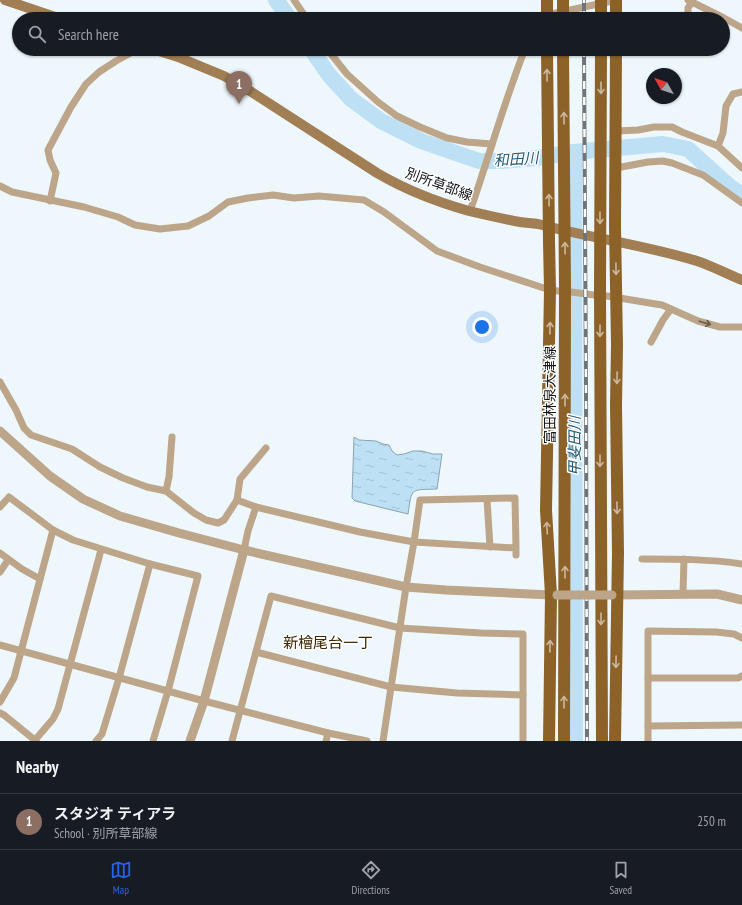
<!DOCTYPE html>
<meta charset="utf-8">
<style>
body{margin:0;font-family:"PT Sans Narrow","Noto Sans JP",sans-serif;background:#20242c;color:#f1f3f6}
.compass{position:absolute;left:646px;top:68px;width:36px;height:36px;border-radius:50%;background:#171b24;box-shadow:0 1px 3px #0004;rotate:310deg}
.you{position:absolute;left:482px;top:327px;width:14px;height:14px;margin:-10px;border:3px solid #fff;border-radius:50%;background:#1a73e8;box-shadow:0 0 0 6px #1a73e833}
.badge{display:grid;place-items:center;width:26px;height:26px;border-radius:50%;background:#2563eb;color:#fff;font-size:13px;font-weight:700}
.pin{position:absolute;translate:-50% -33px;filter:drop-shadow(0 1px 2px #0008)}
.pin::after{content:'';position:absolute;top:21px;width:14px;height:12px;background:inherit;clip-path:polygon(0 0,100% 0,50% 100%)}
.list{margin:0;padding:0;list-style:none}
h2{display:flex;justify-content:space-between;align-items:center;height:52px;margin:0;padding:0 16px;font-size:17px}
h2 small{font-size:13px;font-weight:400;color:#9ea1a6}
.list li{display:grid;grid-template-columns:26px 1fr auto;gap:12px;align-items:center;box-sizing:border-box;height:56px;padding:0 16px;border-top:1px solid #363941}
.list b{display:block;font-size:15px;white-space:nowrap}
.list p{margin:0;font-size:13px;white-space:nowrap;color:#9ea1a6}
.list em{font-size:13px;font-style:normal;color:#9ea1a6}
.icon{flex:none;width:22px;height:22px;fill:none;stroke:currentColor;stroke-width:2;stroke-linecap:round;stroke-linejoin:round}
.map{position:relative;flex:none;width:742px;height:741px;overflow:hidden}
.search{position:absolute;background:#171b24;box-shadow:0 1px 3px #0004;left:12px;right:12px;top:12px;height:44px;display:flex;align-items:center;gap:10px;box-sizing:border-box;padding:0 14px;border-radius:22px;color:#9ea1a6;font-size:15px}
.sheet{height:108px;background:#171b24}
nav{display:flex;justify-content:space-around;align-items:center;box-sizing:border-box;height:56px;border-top:1px solid #363941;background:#171b24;font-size:11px;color:#9ea1a6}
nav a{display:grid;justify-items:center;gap:2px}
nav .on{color:#2563eb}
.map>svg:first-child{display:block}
</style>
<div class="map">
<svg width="742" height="741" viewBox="0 0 742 741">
<defs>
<pattern id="water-ripples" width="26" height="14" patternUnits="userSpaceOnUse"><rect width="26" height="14" fill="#bde0f5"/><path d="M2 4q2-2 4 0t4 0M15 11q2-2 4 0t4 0" fill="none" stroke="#a1bfd1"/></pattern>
</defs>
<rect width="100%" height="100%" fill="#eef7fc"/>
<!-- water -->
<path fill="url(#water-ripples)" stroke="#8aa3b2" d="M354 437 359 440 376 441 383 444 389 445 392 451 397 455 404 454 413 451H422L433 454H442L437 489C410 490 412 487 408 514L355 501 352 498Z"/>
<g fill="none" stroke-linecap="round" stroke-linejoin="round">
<!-- river -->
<g stroke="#bde0f5" stroke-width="16">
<path d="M276 0 290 19"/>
<path d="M311 49 329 75 351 99 381 121 421 141 479 161H501L536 158 574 152 663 144 688 149 728 185 742 195"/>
<path d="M574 152 575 741"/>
</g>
<!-- minor -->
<g stroke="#bda589" stroke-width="7">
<path d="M294 0 307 19"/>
<path d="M688 0 724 18 742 28"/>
<path d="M537 19V17L617 0"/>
<path d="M688 19V8L692 2"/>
<path d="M327 49 347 74 378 102 397 116 420 127 447 138 467 142 492 144"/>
<path d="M616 131 638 130 654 127H672L682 132 718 146 742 168"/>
<path d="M718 146 723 133 726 106 733 94 742 92"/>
<path d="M616 168 648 162 663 161 672 163 703 175 742 203"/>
<path d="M0 186 12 192 84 207 118 217 135 225 160 229 188 226 209 216 228 202 248 198 273 195 294 198 319 196 364 200 384 212 437 251 480 267 550 290 558 291"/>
<path d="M50 201 56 173 50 160 48 150 71 107 86 84 99 72 116 61 138 49"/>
<path d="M470 211C489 157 504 102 525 49"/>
<path d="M571 292 594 295"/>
<path d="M607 296 662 305 698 321 720 327H742"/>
<path d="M651 342 663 320 671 309"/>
<path d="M0 382 16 410 24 428 31 435 72 449 100 467 123 478 147 487 166 491 194 513 206 520 218 523 224 520 237 500 256 507 360 532 414 542 406 587 383 741"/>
<path d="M166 491 169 477 172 437"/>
<path d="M487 499 490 547"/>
<path d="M237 500 240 479 266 448"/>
<path d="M0 507 9 497 53 530 73 540 150 564 198 576 168 691 153 741"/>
<path d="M516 548 414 542 420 500 515 498 516 548V555"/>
<path d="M244 550 248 531 256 507"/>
<path d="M0 553 22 569 40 579"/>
<path d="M642 559C676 559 709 559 742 564"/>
<path d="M0 572 8 560"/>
<path d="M683 594 684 559"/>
<path d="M0 645 204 701 328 733 367 741"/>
<path d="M256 652 391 687 457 693 523 695"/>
<path d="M648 678H738L742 676"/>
<path d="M0 702 14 678 53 530"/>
<path d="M0 713 4 715 36 741"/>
<path d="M648 726 742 725"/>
<path d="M35 740 53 719 58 709 101 550"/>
<path d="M96 741 102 734 119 678 150 564"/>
<path d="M232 741 271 596 400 628 481 633 523 634V741"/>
<path d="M326 741 328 733"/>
<path d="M648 741V631L716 632 734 634 742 638"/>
</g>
<!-- tertiary -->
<g stroke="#bda589" stroke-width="9">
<path d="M0 431 50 476 83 499 120 516 179 533 244 550 406 587 446 590 551 595H557"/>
<path d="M612 595 717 594 742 600"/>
<path d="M190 741 204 701 244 550"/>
</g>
<!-- secondary -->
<g stroke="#a17e53" stroke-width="10">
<path d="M5 0 61 19"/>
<path d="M153 49 178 57 224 76 250 91 377 173C406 190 437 202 469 211 486 215 503 219 520 222 526 223 532 223 538 224 590 238 645 245 697 261 712 266 727 274 742 280"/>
</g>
<!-- primary -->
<g stroke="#8c6229" stroke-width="12">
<path d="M616 0V19"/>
<path d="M547 19V0"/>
<path d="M547 49 549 241 550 290 546 510 551 595 549 741"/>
<path d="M600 292 602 741"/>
<path d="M564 741 565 287"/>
<path d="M615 741 618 553 616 405 617 345 615 226 616 49"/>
</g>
<!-- rail casing -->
<g stroke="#6e7477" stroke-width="4">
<g id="rail">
<path d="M584 19V0"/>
<path d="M584 49 586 391 587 741"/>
</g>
</g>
<!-- rail -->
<use href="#rail" stroke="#fff" stroke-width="2.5" stroke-dasharray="8" stroke-linecap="butt"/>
<!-- tertiary-bridge -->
<path stroke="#bda589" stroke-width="9" d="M557 595H612"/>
<!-- primary-bridge -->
<g stroke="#8c6229" stroke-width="12">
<path d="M563 0V19"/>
<path d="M601 19V0"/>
<path d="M563 49 565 287"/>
<path d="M600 292 601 49"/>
</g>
</g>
<!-- one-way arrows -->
<defs><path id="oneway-shaft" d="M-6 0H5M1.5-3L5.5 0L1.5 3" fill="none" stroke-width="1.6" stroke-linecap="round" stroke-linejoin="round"/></defs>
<g stroke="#cbb89f">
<use href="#oneway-shaft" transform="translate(547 75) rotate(-91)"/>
<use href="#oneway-shaft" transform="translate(601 88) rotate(90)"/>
<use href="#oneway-shaft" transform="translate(564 118) rotate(-91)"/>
<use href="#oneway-shaft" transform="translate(549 200) rotate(-91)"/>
<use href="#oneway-shaft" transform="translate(600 218) rotate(90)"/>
<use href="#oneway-shaft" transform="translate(565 248) rotate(-91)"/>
<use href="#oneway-shaft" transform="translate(616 269) rotate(89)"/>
<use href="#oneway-shaft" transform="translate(550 328) rotate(-89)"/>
<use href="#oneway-shaft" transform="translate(600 331) rotate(90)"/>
<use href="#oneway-shaft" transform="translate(617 378) rotate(91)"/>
<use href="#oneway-shaft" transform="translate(565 400) rotate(-90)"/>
<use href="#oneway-shaft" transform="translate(600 461) rotate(90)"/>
<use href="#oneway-shaft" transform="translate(617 508) rotate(89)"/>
<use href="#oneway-shaft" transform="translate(547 528) rotate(-93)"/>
<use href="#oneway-shaft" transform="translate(565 572) rotate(-90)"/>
<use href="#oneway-shaft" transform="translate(601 619) rotate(90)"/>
<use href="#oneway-shaft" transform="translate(550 646) rotate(-89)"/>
<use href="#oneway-shaft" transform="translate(616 662) rotate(91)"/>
<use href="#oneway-shaft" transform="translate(564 702) rotate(-90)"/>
</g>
<use stroke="#685d50" href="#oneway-shaft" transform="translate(705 323) rotate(16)"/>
<g text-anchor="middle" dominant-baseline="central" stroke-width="3" stroke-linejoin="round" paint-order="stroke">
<!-- street labels -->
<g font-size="14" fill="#121517" stroke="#fff">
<text transform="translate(439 184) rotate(20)">別所草部線</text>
<text transform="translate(550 395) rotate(-90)">富田林泉大津線</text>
</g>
<!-- water labels -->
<g font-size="15" font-style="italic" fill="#215a78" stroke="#fff">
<text transform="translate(516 159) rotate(-4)">和田川</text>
<text transform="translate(574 446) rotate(-90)">甲斐田川</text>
</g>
<!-- neighbourhood labels -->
<g font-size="15" fill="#3e2703" stroke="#fff">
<text x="328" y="642">新檜尾台一丁</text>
</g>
</g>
</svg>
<svg class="compass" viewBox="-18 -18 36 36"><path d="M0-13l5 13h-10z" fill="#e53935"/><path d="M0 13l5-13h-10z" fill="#9ea1a6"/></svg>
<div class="you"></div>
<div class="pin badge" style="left:239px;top:104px;background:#8d6e63">1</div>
<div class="search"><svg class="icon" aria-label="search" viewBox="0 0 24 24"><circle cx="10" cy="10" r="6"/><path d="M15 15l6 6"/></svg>Search here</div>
</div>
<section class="sheet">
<h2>Nearby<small></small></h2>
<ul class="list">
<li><span class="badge" style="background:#8d6e63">1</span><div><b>スタジオ ティアラ</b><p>School · 別所草部線</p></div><em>250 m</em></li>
</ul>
</section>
<nav>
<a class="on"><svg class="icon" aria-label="map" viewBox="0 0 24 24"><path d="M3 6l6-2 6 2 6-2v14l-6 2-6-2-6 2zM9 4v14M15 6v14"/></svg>Map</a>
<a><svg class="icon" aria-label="directions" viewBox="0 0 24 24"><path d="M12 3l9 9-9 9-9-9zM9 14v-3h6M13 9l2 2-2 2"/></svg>Directions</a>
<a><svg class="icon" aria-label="saved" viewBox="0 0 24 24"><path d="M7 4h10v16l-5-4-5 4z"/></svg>Saved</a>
</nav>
